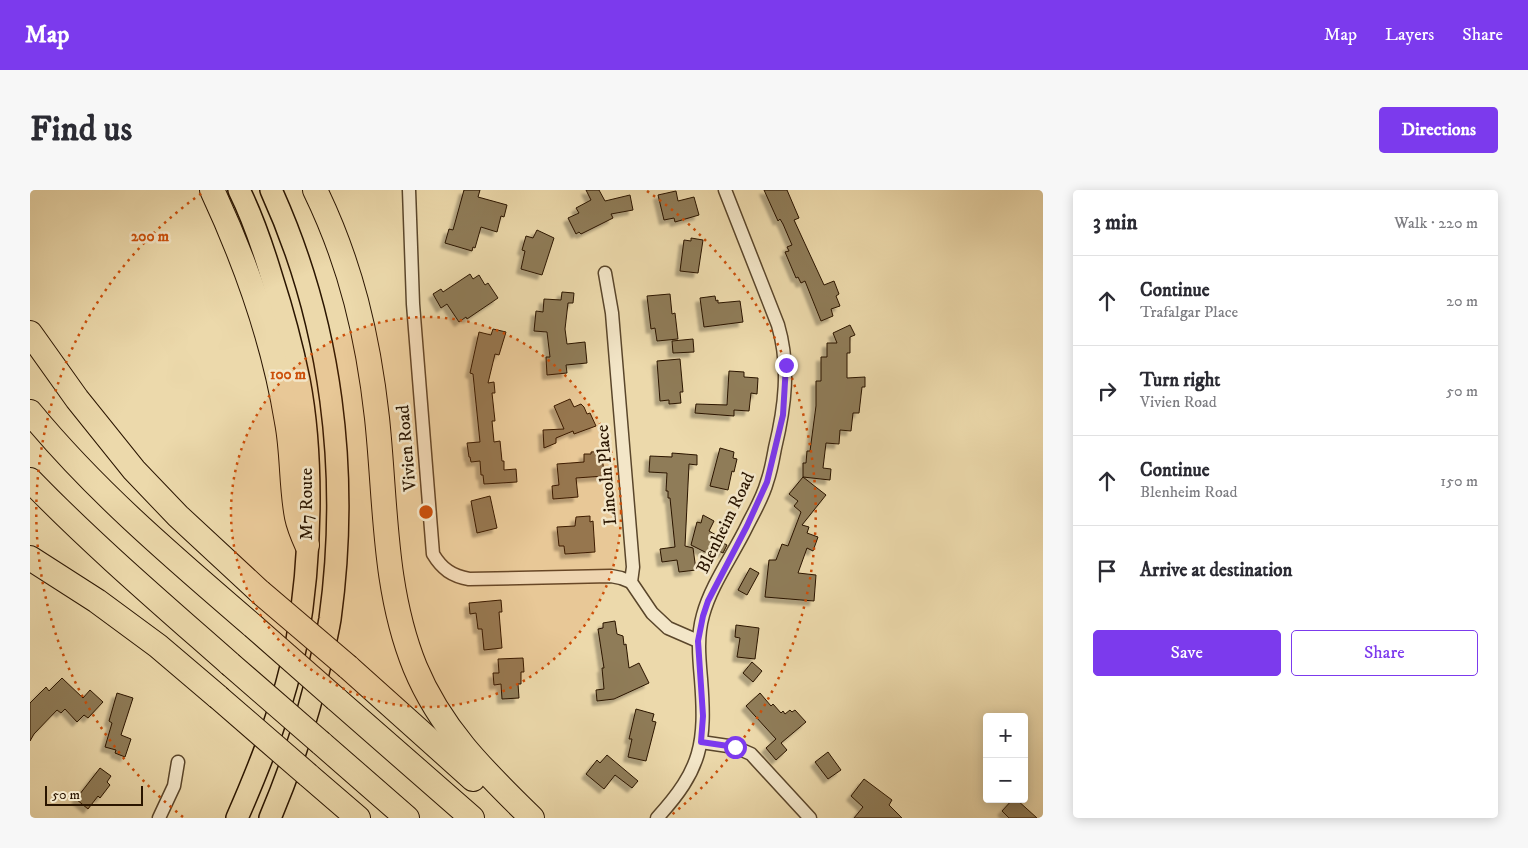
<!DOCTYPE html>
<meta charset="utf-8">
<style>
body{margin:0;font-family:"IM FELL DW Pica",serif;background:#f7f7f7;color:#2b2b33}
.controls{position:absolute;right:15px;bottom:15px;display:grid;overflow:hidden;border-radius:5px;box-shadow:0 2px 12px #0003}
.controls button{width:45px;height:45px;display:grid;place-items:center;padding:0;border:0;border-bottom:1px solid #e1e1e2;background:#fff;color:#2b2b33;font:25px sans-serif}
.scale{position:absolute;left:15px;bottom:12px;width:98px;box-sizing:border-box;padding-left:5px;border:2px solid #2a1500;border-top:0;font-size:14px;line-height:18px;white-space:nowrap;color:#2a1500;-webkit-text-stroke:4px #f3e6c8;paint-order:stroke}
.stop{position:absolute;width:15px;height:15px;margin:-11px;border:4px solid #7c3aed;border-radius:50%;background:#fff}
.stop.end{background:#7c3aed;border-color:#fff;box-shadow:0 1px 5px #0008}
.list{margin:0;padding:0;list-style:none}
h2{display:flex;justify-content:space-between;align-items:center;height:65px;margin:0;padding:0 20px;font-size:21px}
h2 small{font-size:16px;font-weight:400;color:#7c7c81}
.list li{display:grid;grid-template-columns:32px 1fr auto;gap:15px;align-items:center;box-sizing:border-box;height:90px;padding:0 20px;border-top:1px solid #e1e1e2}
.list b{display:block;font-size:19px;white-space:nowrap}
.list p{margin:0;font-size:16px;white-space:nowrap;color:#7c7c81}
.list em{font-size:16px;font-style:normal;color:#7c7c81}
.actions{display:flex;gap:10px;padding:15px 20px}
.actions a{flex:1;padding:11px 0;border:1px solid #7c3aed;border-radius:5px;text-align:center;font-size:18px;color:#7c3aed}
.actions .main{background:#7c3aed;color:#fff}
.icon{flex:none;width:28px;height:28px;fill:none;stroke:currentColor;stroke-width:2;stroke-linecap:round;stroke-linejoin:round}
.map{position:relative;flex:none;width:1013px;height:628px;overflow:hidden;border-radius:5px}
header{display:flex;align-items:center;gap:30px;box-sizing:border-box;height:70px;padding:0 25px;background:#7c3aed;color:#fff}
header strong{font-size:24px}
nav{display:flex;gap:28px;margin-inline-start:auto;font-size:18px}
.intro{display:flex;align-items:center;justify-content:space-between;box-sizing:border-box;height:120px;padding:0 30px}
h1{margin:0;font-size:35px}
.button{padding:12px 22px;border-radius:5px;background:#7c3aed;color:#fff;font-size:18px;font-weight:700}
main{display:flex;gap:30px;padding:0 30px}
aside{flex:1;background:#fff;border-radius:5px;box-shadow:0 2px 12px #0003}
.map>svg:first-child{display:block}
</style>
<header>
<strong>Map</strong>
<nav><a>Map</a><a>Layers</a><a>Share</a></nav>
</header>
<div class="intro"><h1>Find us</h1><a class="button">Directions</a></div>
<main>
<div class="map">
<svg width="1013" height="628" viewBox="0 0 1013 628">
<defs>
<filter id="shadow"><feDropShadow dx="-4.5" dy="4.5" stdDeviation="1" flood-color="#0004"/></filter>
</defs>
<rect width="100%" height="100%" fill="#ecd9ab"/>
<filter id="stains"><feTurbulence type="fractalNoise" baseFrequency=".004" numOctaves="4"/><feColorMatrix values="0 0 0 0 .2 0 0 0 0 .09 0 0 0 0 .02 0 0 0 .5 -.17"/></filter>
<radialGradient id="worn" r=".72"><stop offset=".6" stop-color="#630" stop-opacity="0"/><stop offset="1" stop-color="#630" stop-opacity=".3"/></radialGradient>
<!-- building -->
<g fill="#8f7b59" stroke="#2a1500" filter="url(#shadow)">
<path d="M434 0H450L448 7 477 15 474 27 471 26 467 42 451 37 445 58 443 57 442 61 415 53 419 39 423 40Z"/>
<path d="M556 0H569L575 11 600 5 603 20 581 24 583 28 551 44 549 42 546 44 538 28 549 23 546 18 561 10Z"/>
<path d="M734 0H757L769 28 764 30 794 95 804 91 809 104 806 106 810 116 801 119 803 126 791 131 775 91 771 93 768 87 766 88 755 62 759 61 757 57 762 55 753 34 750 29 748 31Z"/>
<path d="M646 1 648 11 664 7 669 25 645 32 644 28 634 30 628 5Z"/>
<path d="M507 40 524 48 512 85 491 79 495 61 492 60 496 46 503 48Z"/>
<path d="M661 48 673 50 668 83 650 81 654 50 661 51Z"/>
<path d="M440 84 443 89 449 85 455 95 458 93 468 108 437 129 436 127 429 132 417 114 411 118 403 104 411 99 413 102Z"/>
<path d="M532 102 544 103 543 113H538L535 139 537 154 555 152 557 173 536 175 537 183 517 185 516 167H520L517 142 504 141 506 121 513 122 514 109 531 110Z"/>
<path d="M640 104 642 124 645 123 648 149 627 151 625 138 621 139 617 106Z"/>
<path d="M685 106 686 111 688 110V113L710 111 713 132 674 137 670 108Z"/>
<path d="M820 135 825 145 820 147V163H817V188L835 187V197H832L829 223H823L821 241 810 240 809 254 796 253 793 278 801 279 800 290 773 287 796 305 772 335 779 337 777 343 788 347 783 361 777 358 768 383 786 385 784 411 735 407 739 370H746L752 354 758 356 771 322 764 316 768 311 759 304 773 287V273H776L777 261H780L786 216V191H791V167H797V153H807L803 143Z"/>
<path d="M463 139 476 142 469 165 465 164 458 193 464 192 465 203H462L465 231H462L464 252 470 251 472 271H474V280L486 279 487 292 454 294 453 285H451L450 271 441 272 440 267H439L437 253 450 252 443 184 440 183 449 142 461 145Z"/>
<path d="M663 149 664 162 643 163 642 151Z"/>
<path d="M650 169 653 202H650L651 213 639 214V210L630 211 627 171Z"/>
<path d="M699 181 714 182V187L728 188 727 204 721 203 719 221 704 220V226L665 223 666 214 697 215Z"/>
<path d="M540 209 544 217 551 214 554 217 557 224 560 223 566 236 544 244 543 241 526 248V253L514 258 513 240 534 239 524 216Z"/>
<path d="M690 258 704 262 703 268 707 269 704 282 702 281 698 300 680 296Z"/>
<path d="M572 261 574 286 546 288 548 307 523 309 522 296 529 295 527 274 554 272V264H561V262Z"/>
<path d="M642 263 667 265V275L659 274 655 356 663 358 666 380 649 382 647 370 632 372 630 359 645 357 640 308H638V301H636L637 283 619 282 620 266 642 267Z"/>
<path d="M460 306 467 338 447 343 441 311Z"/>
<path d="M673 325 684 331 679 341 686 345 685 349 697 355 693 363 681 357 677 363 661 355 667 332 671 333Z"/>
<path d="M560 326V332L563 331 565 362 535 364 534 356H529L527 337 545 336 546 327Z"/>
<path d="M720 378 729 383 717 405 708 400Z"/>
<path d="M471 410 472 422H469L472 458 454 460 452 439H448L446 423 440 424 439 413Z"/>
<path d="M585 431 587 444 593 446 594 455 596 454 599 478 609 473 619 493 584 509 567 511 566 500 574 499 572 478H574L568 439 573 438V433Z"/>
<path d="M706 435 729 438 725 469 707 467 710 448 705 447Z"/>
<path d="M493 468 494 482H491V494H488L489 508 472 509 471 494 464 495 463 483H469L468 469Z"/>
<path d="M722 472 732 481 723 492 713 483Z"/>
<path d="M32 488 53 508 60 500 73 512 58 528 54 525 47 532 35 519 31 523 27 520 4 544 0 551V513L16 497 19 501Z"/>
<path d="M87 503 103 508 91 545 101 549 95 567 85 563 86 560 75 557 82 533 79 531Z"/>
<path d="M730 503 741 516 743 514 751 523 753 521 755 524 760 520 762 522 765 520 776 532 751 553 757 560 746 570 736 558 746 549 716 516Z"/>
<path d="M606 519 624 524 622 531 626 532 616 571 598 567 602 549H599Z"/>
<path d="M798 562 811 580 798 589 785 572Z"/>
<path d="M577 565 608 591 602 598 585 585 574 599 556 584 567 570 570 573Z"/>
<path d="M70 578 81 586 77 592 80 595 70 608 68 606 58 619 46 609Z"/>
<path d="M834 589 862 610 859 615 872 628H824L833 617 821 606Z"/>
<path d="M983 609H986L1007 628H979L972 621Z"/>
</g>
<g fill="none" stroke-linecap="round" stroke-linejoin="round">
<!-- minor casing -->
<g stroke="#5a462b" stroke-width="15">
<g id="minor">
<path d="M379 0 383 114 403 364C412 379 422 386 439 389L581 386 591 388 601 392"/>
<path d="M575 83 582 123 603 377 601 392 622 423 638 438 668 451"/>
<path d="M671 552 705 557 721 564 780 628"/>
<path d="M129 628 144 596 148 572"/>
<path d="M627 628C672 579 676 553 671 489 669 467 667 446 673 425 681 395 703 365 717 336 724 322 733 307 737 292 741 281 743 269 745 258 755 217 760 176 748 135L695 0"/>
</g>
</g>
<!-- trunk casing -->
<g stroke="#2a1500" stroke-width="24">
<g id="trunk">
<path d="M207 628C232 571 255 512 267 450 281 372 284 268 269 190 262 156 253 122 242 88 233 58 223 28 209 0"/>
<path d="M240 628C262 576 280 521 292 466 295 454 298 441 300 429 320 283 302 134 241 0"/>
</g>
</g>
<!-- motorway casing -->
<g stroke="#2a1500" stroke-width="26">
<g id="motorway">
<path d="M182 0C216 73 244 152 257 232 263 263 261 296 267 327 269 337 273 346 277 355"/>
<path d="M285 0C321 74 338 147 347 228 356 312 353 398 385 477 411 540 455 582 502 628"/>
<path d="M0 143 47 209 104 280 148 326 230 402"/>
<path d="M0 222C66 302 144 368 223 436"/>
<path d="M0 290C63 355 132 414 200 474"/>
<path d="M0 368 67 411 128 456 188 507"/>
<path d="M318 477 443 589"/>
<path d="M306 509 442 628"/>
<path d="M291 553 377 628"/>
<path d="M278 585 328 628"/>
</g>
</g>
<!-- minor -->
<use href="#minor" stroke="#f3e6c8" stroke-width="12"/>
<!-- trunk -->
<use href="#trunk" stroke="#ecd9ab" stroke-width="21"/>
<!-- motorway -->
<use href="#motorway" stroke="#ecd9ab" stroke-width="24"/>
<!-- motorway-bridge casing -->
<g stroke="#2a1500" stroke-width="26" stroke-linecap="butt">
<g id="motorway-bridge">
<path d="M230 402 318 477"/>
<path d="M223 436 306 509"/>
<path d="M200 474 291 553"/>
<path d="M188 507 278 585"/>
</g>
</g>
<!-- motorway-bridge -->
<use href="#motorway-bridge" stroke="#ecd9ab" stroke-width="24"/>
</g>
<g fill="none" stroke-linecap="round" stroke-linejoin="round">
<!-- route -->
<path stroke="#7c3aed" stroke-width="6" d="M705 557 671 552 673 526 668 451 673 426 678 411 717 336 737 292 753 225 756 175"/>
</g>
<!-- distance rings -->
<circle cx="396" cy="322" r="195" fill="#cc4f0a" fill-opacity=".12"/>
<g fill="none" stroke="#cc4f0a" stroke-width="2.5" stroke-dasharray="2.5 5">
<circle cx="396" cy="322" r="195"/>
<path d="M153 627A390 390 0 0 1 175 1M617 1A390 390 0 0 1 639 627"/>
</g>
<g text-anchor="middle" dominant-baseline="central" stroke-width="5" stroke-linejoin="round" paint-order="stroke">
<!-- street labels -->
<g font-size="18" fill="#2a1500" stroke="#f3e6c8">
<text transform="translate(377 258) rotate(-95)">Vivien Road</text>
<text transform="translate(577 285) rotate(-95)">Lincoln Place</text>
<text transform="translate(277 314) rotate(-90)">M7 Route</text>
<text transform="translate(696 333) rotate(-64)">Blenheim Road</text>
</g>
</g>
<circle cx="396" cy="322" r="8" fill="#cc4f0a" stroke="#f3e6c8" stroke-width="2.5"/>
<g font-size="15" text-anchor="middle" font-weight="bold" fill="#cc4f0a" stroke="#f3e6c8" stroke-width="5" stroke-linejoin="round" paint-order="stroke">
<text x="120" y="51">200 m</text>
<text x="258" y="189">100 m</text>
</g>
<rect width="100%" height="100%" filter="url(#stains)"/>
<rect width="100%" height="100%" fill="url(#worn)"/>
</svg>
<div class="controls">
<button>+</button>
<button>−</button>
</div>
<div class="scale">50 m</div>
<div class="stop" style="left:705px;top:557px"></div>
<div class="stop end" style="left:756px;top:175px"></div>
</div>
<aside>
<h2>3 min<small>Walk · 220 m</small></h2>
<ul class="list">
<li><svg class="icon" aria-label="ahead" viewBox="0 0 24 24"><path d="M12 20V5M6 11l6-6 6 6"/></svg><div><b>Continue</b><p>Trafalgar Place</p></div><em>20 m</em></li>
<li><svg class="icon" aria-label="right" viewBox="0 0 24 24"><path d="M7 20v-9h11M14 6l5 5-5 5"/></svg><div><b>Turn right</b><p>Vivien Road</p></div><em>50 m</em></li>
<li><svg class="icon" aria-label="ahead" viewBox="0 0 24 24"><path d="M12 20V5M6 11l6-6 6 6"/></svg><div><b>Continue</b><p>Blenheim Road</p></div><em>150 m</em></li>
<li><svg class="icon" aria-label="arrive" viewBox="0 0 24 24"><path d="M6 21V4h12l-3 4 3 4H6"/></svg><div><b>Arrive at destination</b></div></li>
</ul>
<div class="actions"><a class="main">Save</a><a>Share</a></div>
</aside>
</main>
